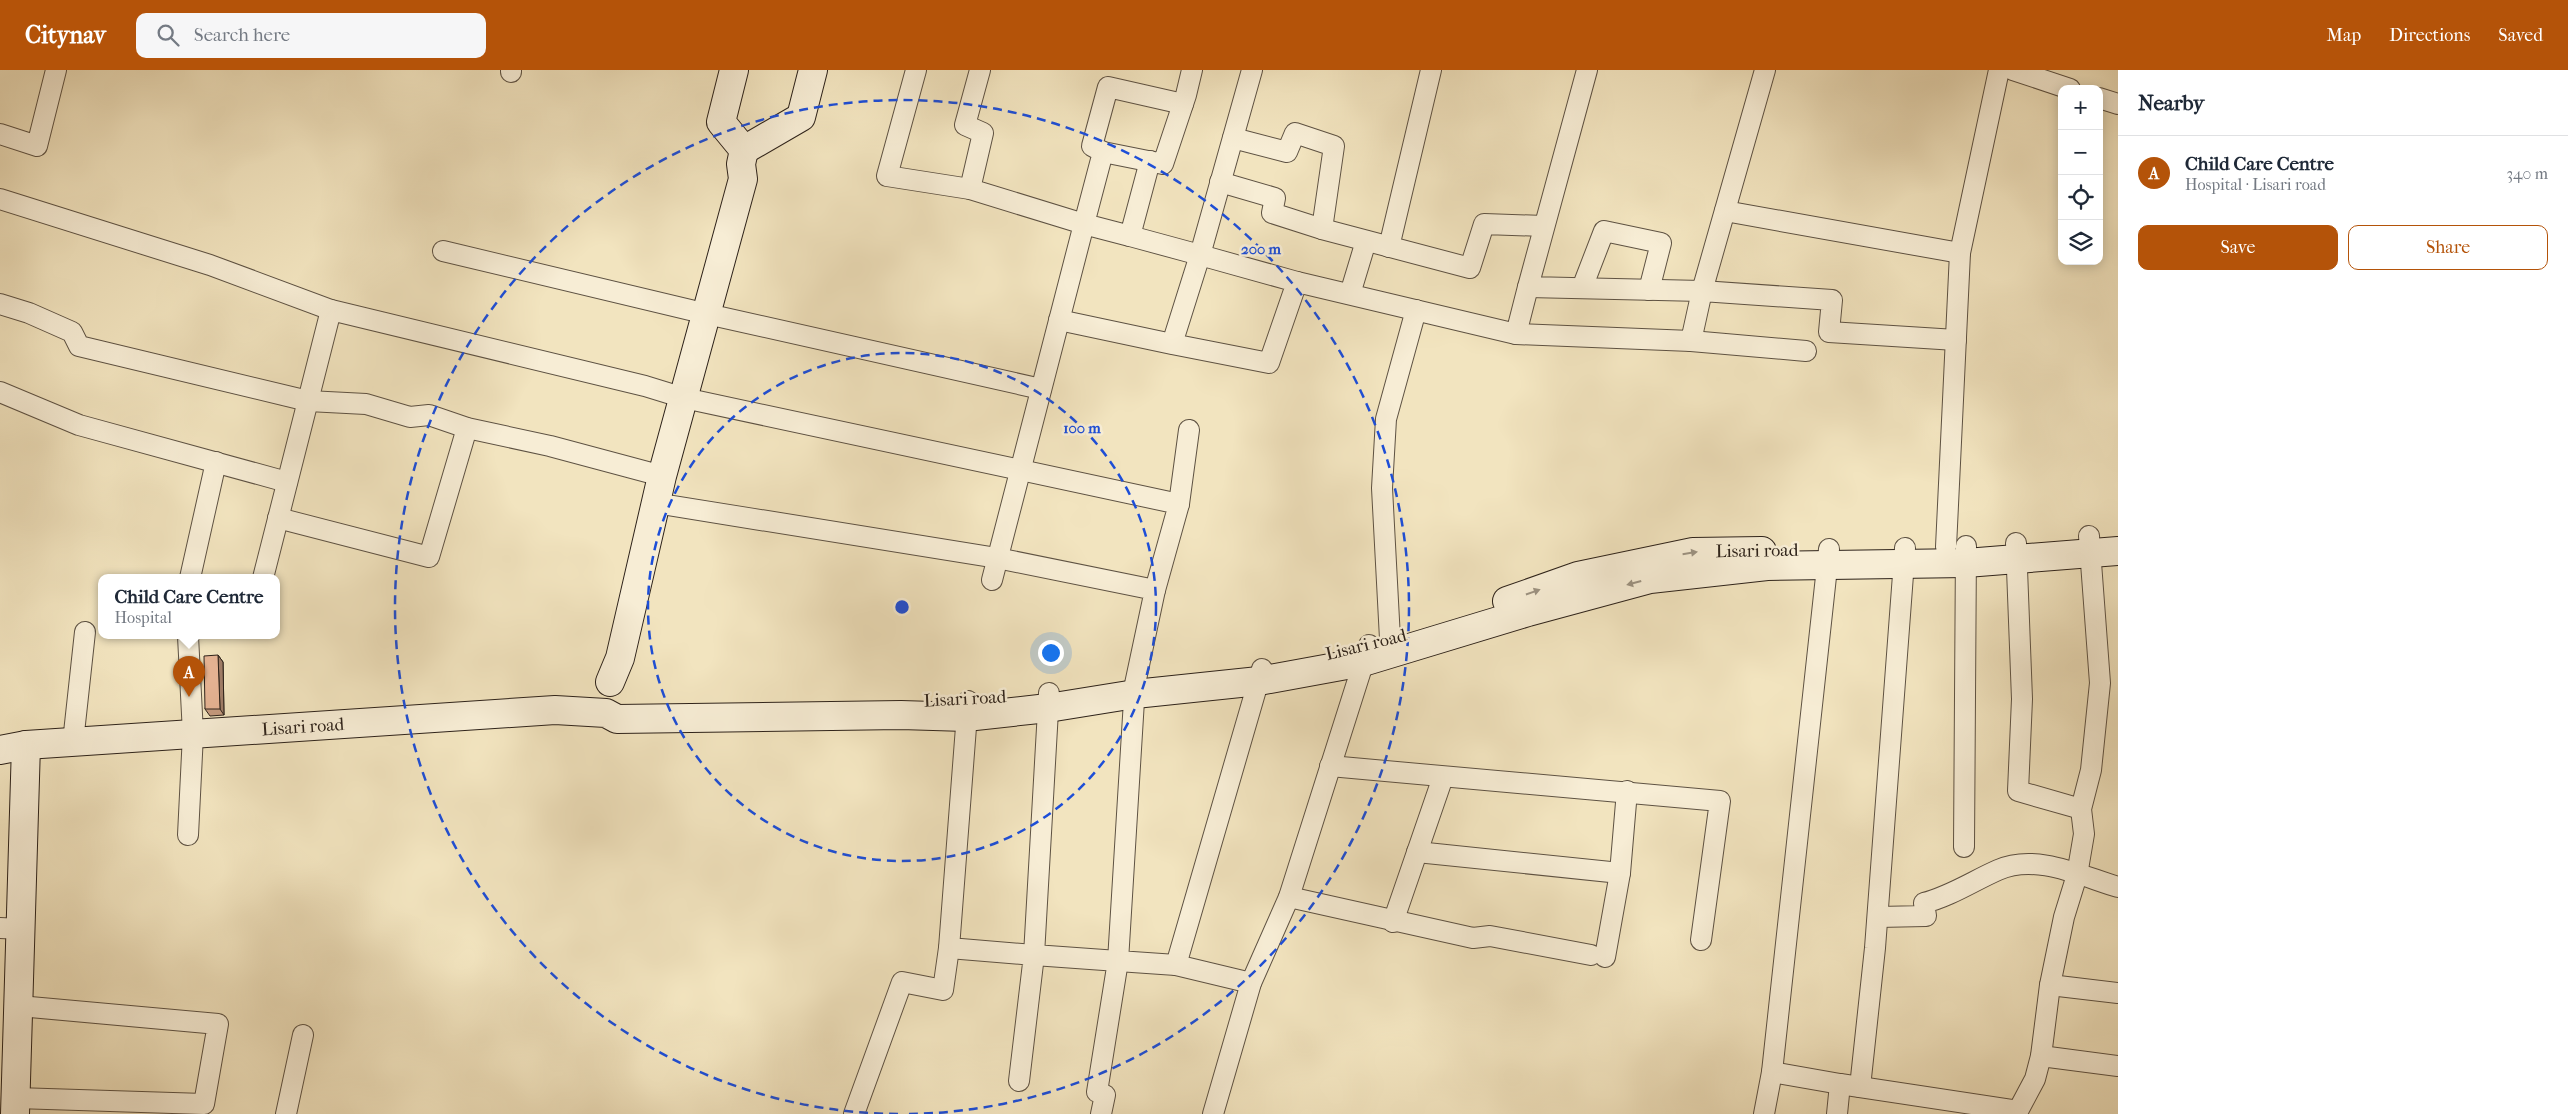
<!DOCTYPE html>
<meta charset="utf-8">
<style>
body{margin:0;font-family:"IM FELL French Canon",serif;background:#f6f6f7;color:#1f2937}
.controls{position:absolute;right:15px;top:15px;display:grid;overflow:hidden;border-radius:10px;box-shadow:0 2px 12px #0003}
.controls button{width:45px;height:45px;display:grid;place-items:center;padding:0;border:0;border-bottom:1px solid #e0e1e3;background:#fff;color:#1f2937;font:25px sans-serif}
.you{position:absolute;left:1050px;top:582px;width:18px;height:18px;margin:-12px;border:4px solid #fff;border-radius:50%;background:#1a73e8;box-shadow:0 0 0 8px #1a73e833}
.badge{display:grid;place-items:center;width:32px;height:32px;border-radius:50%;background:#b45309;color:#fff;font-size:16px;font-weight:700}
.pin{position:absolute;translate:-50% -41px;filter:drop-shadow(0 1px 2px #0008)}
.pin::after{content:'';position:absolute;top:26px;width:18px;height:15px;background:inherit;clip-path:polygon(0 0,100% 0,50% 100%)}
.popup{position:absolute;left:98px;top:504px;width:182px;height:65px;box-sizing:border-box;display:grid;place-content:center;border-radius:10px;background:#fff;filter:drop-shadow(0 1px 4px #0005);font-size:16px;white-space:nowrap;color:#747a83}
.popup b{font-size:19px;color:#1f2937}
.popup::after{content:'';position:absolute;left:50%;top:100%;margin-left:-10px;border:10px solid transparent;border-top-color:#fff}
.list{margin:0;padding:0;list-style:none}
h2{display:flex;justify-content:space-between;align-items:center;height:65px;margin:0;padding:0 20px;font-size:21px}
h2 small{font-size:16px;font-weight:400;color:#747a83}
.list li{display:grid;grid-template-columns:32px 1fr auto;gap:15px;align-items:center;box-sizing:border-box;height:75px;padding:0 20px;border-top:1px solid #e0e1e3}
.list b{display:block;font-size:19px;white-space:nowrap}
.list p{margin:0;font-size:16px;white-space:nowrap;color:#747a83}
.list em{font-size:16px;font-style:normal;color:#747a83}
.actions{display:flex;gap:10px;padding:15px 20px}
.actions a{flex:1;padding:11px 0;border:1px solid #b45309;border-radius:10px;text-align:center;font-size:18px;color:#b45309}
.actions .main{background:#b45309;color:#fff}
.icon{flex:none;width:28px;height:28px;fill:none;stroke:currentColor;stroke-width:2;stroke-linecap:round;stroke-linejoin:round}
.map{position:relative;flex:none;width:2118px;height:1044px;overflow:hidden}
header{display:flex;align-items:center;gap:30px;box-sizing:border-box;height:70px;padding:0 25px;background:#b45309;color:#fff}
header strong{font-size:24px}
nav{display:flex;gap:28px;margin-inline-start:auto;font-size:18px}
.search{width:350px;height:45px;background:#f6f6f7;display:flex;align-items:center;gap:12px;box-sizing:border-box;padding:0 18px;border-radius:10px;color:#747a83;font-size:19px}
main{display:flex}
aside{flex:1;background:#fff}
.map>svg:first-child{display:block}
</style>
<header>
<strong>Citynav</strong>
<div class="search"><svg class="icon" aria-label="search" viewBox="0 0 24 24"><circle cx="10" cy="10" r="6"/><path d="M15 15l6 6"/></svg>Search here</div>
<nav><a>Map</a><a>Directions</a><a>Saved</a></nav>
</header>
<main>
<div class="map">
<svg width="2118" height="1044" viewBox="0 0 2118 1044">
<rect width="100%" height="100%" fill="#f2e4bf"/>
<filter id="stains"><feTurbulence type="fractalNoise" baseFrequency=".004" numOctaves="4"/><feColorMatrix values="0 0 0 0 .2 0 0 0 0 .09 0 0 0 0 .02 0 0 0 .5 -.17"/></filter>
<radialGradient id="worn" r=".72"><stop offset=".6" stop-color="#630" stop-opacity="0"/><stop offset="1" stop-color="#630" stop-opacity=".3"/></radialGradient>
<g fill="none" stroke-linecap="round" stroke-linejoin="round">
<!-- street casing -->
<g stroke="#5e5243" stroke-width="22">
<g id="street">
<path d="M916 0 887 106 970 119"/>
<path d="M980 0 965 55 983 63 970 119 1084 154 992 510"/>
<path d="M1587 0 1528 217 1702 221 1765 0"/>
<path d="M2013 0 2070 19"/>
<path d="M511 2V0"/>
<path d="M2099 28 2118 34"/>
<path d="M0 64 37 76 56 0"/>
<path d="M1103 82 1163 94 1186 25 1192 0"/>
<path d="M1150 91 1130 166 1084 154 1103 82 1092 76 1108 17 1183 34"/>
<path d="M1220 112 1275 128 1272 143 1322 159 1334 76 1295 63 1287 82 1233 68"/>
<path d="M0 129 210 195 331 240"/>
<path d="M1725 141 1960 183"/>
<path d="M1322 159 1470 198 1484 154 1544 156"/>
<path d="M1130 166 1200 185 1252 0"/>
<path d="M1389 177 1431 0"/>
<path d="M443 181 707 244 1041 319"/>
<path d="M1297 212 1516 264 1528 217"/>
<path d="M1582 218 1604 161 1661 173 1649 220"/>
<path d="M1350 224 1366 171"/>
<path d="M0 234 29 243 72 262 79 276 308 331 366 334 410 347 429 345 467 358 550 376 662 406"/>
<path d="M1059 250 1172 274 1200 185 1297 212 1269 293 1172 274"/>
<path d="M1516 264 1691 271 1702 221 1832 230 1829 262 1956 270"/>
<path d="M1691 271 1806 281"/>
<path d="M0 322 79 355 287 412"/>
<path d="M655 433 997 488 1155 520 1135 614 1118 891 1176 895"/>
<path d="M1179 434 1189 360"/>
<path d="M278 448 429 487 467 358"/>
<path d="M2016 473 2022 629 2018 721 2081 739"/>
<path d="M1946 477 1960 183 1999 0"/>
<path d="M190 508 216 392"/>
<path d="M263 508 331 240 645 316 684 328 1179 434 1155 520"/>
<path d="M1390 569 1382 418 1386 349 1416 240"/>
<path d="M1049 623 1034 885 1118 891 1097 1022 1105 1025 1101 1044"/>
<path d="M968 631 949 878 1034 885 1019 1011"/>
<path d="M73 672 85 562"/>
<path d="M1330 696 1720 731 1701 870"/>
<path d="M188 765 193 664 188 566"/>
<path d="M1964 777 1966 476"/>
<path d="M1417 782 1620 803"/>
<path d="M1289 827 1473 868 1490 866 1591 885"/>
<path d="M1878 847 1926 846 1924 833C1951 826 1973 811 1998 800 2036 783 2081 806 2118 817"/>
<path d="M1393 852 1443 707"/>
<path d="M0 858 21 859"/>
<path d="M1605 887 1620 803 1627 721"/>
<path d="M1251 913 1176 895 1262 599"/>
<path d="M2050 915 2118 923"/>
<path d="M2041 986 2118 996"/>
<path d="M1772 1002 1840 1014 1837 1044"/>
<path d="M1840 1014 2018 1041 2035 1009 2041 986 2050 915 2064 847 2077 805 2084 764 2081 739 2091 700 2100 613 2089 466"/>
<path d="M1860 1017 1875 878 1905 478"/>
<path d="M16 1028 204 1034 218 954 19 936"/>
<path d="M286 1044 303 965"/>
<path d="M854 1044 902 912 943 920 949 878"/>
<path d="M1213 1044 1251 913 1289 827 1369 575"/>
<path d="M1764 1044 1772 1002 1829 479"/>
</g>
</g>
<!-- secondary casing -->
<g stroke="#2d221a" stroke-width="30">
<g id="secondary">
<path d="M744 80 801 47 813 0"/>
<path d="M1507 531 1578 506 1693 482 1762 481"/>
<path d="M610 612 620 588 662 406 743 109 741 94 744 80 721 52 734 0"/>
<path id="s1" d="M0 680 26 675 555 640 606 643 617 649 901 645 966 647 1048 638 1135 624 1259 611 1363 592 1528 542 1650 509 1767 496 1966 493 2118 481"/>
<path d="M15 1044 26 675"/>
</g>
</g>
<!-- street -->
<use href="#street" stroke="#f7edd5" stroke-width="20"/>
<!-- secondary -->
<use href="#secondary" stroke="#f7edd5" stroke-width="28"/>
</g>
<!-- wall -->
<path fill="#c59a7e" stroke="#2d221a" d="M218 585 223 592 224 645 210 646 205 639Z"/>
<!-- shaded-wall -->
<path fill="#a07d67" stroke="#2d221a" d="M218 585 223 592 224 645 220 639Z"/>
<!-- building -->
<path fill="#e5b393" stroke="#2d221a" d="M218 585 220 639H205L204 586Z"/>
<!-- one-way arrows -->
<defs><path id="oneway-solid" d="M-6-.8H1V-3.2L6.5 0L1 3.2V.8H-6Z" transform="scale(1.25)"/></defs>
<g fill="#9c9281">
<use href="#oneway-solid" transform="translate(1690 483) rotate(-9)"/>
<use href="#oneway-solid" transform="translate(1634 513) rotate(165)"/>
<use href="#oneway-solid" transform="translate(1533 522) rotate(-19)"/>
</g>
<!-- distance rings -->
<g fill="none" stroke="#1d4ed8" stroke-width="2.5" stroke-dasharray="9 6">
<circle cx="902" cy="537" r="254"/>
<path d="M898 1044A507 507 0 1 1 906 1044"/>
</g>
<g text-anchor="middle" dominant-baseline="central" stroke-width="5" stroke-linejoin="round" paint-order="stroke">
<!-- street labels -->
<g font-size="18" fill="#2d221a" stroke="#f7edd5">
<text transform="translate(1757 481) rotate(-1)">Lisari road</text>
<text transform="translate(1366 575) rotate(-14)">Lisari road</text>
<text transform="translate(965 629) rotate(-3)">Lisari road</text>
<text stroke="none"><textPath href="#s1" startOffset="304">Lisari road</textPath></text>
</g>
</g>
<circle cx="902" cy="537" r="8" fill="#1d4ed8" stroke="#f7edd5" stroke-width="2.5"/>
<g font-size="15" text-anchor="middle" font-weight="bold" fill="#1d4ed8" stroke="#f7edd5" stroke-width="5" stroke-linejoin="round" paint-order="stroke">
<text x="1261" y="184">200 m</text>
<text x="1082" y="363">100 m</text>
</g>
<rect width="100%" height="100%" filter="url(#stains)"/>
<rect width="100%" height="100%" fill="url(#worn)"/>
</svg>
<div class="controls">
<button>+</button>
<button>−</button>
<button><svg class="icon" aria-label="locate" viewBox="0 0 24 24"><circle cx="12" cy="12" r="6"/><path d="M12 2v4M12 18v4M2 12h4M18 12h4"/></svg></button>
<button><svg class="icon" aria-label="layers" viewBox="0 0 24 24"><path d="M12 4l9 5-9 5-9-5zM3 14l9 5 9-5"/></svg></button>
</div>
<div class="you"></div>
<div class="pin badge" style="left:189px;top:627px">A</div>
<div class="popup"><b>Child Care Centre</b>Hospital</div>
</div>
<aside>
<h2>Nearby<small></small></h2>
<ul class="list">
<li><span class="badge">A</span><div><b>Child Care Centre</b><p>Hospital · Lisari road</p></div><em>340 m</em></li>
</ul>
<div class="actions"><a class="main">Save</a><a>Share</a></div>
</aside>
</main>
